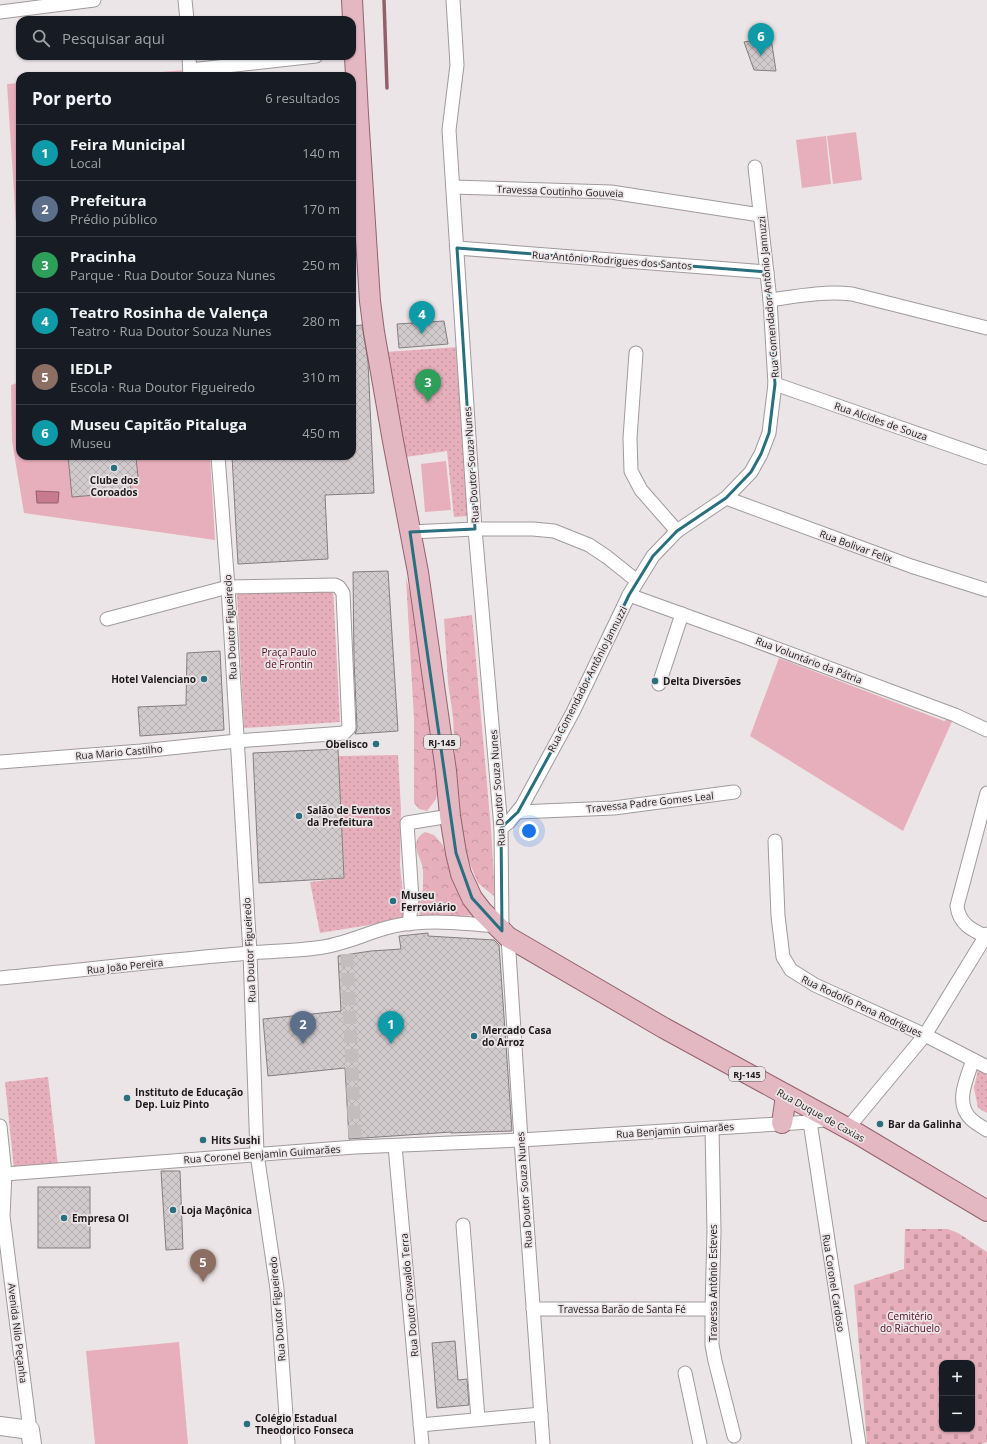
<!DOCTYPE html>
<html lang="pt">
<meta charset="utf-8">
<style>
body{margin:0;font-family:"Open Sans",sans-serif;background:#20242c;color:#f1f3f6}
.controls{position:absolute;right:12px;bottom:12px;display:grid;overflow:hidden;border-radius:8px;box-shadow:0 1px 3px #0004}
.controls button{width:36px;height:36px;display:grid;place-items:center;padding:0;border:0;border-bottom:1px solid #363941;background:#171b24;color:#f1f3f6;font:20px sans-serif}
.you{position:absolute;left:529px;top:831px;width:14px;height:14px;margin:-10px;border:3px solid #fff;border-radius:50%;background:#1a73e8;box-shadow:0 0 0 6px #1a73e833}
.badge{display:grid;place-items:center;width:26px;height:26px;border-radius:50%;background:#2a6f7e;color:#fff;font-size:13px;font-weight:700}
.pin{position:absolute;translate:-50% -33px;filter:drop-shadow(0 1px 2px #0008)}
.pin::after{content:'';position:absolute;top:21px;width:14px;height:12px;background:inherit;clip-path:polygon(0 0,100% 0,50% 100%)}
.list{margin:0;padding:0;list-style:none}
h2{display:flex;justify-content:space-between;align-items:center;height:52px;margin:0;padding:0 16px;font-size:17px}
h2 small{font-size:13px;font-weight:400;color:#9ea1a6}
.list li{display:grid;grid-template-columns:26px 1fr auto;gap:12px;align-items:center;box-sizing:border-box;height:56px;padding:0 16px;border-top:1px solid #363941}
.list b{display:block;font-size:15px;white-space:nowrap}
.list p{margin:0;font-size:13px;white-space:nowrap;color:#9ea1a6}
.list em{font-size:13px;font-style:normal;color:#9ea1a6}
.icon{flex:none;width:22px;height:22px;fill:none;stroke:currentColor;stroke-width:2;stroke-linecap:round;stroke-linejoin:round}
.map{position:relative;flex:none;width:987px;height:1444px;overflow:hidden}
.search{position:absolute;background:#171b24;box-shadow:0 1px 3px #0004;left:16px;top:16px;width:340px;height:44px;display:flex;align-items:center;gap:10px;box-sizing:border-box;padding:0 14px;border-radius:12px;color:#9ea1a6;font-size:15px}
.panel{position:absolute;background:#171b24;box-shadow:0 1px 3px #0004;left:16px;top:72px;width:340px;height:388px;border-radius:12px}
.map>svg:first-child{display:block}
</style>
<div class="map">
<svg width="987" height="1444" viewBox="0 0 987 1444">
<defs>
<pattern id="green-dots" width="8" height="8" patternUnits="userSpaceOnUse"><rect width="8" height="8" fill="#e7afbb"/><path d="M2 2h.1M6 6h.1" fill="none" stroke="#c696a0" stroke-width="1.8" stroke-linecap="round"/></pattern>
<pattern id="forest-crowns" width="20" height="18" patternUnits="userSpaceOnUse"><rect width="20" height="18" fill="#e7afbb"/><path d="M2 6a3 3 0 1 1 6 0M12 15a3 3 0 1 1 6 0" fill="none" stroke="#c696a0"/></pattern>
<pattern id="cemetery-stones" width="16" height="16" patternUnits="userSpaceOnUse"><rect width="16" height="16" fill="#e7afbb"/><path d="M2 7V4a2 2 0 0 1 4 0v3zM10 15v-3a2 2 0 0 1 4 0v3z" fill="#c696a0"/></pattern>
<pattern id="building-cross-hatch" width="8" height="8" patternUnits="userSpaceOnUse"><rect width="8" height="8" fill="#d2cbcd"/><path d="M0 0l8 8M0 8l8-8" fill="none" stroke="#b4aeaf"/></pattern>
</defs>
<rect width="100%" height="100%" fill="#ece5e7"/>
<!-- green -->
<g fill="url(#green-dots)">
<path d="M458 347 468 516 454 517 447 451 406 457 385 352Z"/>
<path d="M333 588 340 722 244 728 237 594Z"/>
<path d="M398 755 401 809 400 866 406 919 320 933 310 882 344 878 338 756Z"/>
<path d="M978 1070 987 1075V1113L978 1108 974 1088Z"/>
<path d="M48 1077 58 1166 14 1169 5 1082Z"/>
</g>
<!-- forest -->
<g fill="url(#forest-crowns)">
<path d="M406 578 411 596 430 687 438 788 436 799 427 811 419 809 414 803V719Z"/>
<path d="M472 615 491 829 495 897 478 883 464 849 458 816 453 717 448 683 444 619Z"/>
<path d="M425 832 434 835 442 844 474 915 446 917 420 915C415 903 423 896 423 885 423 878 424 869 421 862 419 856 416 851 416 844 417 838 420 835 425 832Z"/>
</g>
<!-- cemetery -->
<path fill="url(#cemetery-stones)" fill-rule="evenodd" d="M905 1229H948L958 1233 987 1252V1442L981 1444H867L854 1285 904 1269ZM942 1363H972V1429H942Z"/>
<!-- pitch -->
<g fill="#e7afbb">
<path d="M186 70 187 76H110Z"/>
<path d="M20 83V285L7 84Z"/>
<path d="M856 132 862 180 833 184 827 136Z"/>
<path d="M826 136 831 184 802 188 796 140Z"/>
<path d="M20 382V456H210L215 540 24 513 12 441 11 385Z"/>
<path d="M446 461 451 510 425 512 421 464Z"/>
<path d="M779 658 944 721 954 717 903 831 750 736Z"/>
<path d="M179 1342 188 1444H95L86 1351Z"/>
</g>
<!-- water -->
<path fill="#c67c8d" stroke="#935f6b" d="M36 491 59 492 58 503H37Z"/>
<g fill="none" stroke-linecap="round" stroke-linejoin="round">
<!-- stream -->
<path stroke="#935f6b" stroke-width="3.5" d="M384 0 387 88"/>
</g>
<!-- building -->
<g fill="url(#building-cross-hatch)" stroke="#847e7f">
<path d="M771 38 776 71 754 70 744 42Z"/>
<path d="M444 321 448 344 399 348 397 324Z"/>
<path d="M362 325 368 362 374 493 325 495 328 559 238 564 232 456H352V326Z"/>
<path d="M68 456H128L129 459 136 458 138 477 130 478 131 492 72 497Z"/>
<path d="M388 571 398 731 355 734 357 728 354 660 353 572Z"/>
<path d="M220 651 224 730 140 736 138 707 186 705 187 653Z"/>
<path d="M338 749 344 878 259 883 253 753Z"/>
<path d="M428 933V936L494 940 499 945 512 1131 451 1133V1132L349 1139 345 1068 268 1076 263 1019 341 1011 338 956 371 951 401 949 399 936Z"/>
<path d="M161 1171H180L183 1249 166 1250Z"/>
<rect x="38" y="1187" width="52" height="61"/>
<path d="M455 1341 458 1380 467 1379 469 1405 437 1408 432 1343Z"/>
</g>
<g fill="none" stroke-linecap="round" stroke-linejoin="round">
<!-- street-tunnel -->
<path stroke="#c3bdbe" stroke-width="13" stroke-dasharray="13 6" stroke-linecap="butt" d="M347 954 355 1139"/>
<!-- street casing -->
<g stroke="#a09a9b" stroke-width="15">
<g id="street">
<path d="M185 0 187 20"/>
<path d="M453 0 457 65 449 130 475 529 501 828 502 931"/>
<path d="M0 12 94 0"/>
<path d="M189 56 190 76"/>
<path d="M190 70 316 56"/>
<path d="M453 187 611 192 760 215"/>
<path d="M457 248 767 272"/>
<path d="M770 300C798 296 824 291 852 294L987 328"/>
<path d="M636 353 630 438 631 471 641 490 677 531"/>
<path d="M775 384 987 458"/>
<path d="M218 456 228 587 250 953 257 1154 277 1289 288 1444"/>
<path d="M726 498 911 566 987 590"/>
<path d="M410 532 475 529H533L554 531 589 545 607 557 637 581"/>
<path d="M629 595 740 635 955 715 987 730"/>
<path d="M659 684 682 614"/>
<path d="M0 762 141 751 237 741 344 733 349 728 343 593 339 587 335 585 228 587 107 619"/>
<path d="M987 793 957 906C959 924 972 930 987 937"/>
<path d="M518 812 614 808 734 792"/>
<path d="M501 828 509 822 522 806 573 712 629 595 653 556 677 531 726 498 751 472 761 454 769 433 775 384 770 300 755 167"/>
<path d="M775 841 778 916 783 957 791 970 815 985 925 1035 987 1067"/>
<path d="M409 924 412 899 407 823 450 816"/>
<path d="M508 937 521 1140 543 1444"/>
<path d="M0 978C83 970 166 960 250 953 272 951 294 951 316 948 345 945 367 932 394 926 428 919 463 923 497 926"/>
<path d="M973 1060C967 1078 954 1103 971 1119 975 1123 982 1127 987 1130"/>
<path d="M810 1122 859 1444"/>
<path d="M0 1126 5 1174 3 1216 30 1430"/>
<path d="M712 1128 714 1231 712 1309V1345L715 1361 734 1436"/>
<path d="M847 1129 925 1035 987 934"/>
<path d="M395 1146 422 1444"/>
<path d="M5 1174 355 1147 521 1140 810 1122 828 1119"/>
<path d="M463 1225 478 1419"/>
<path d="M533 1309H712"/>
<path d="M685 1373 700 1444"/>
<path d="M420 1425 541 1414"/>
</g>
</g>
<!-- secondary casing -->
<g stroke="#a09a9b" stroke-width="20">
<path id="secondary" d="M0 1426 30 1430 32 1444"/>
</g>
<!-- primary casing -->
<g stroke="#93626e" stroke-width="22">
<g id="primary">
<path d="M352 0 358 114 370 301 374 332 393 441 418 572 446 771 450 816 456 853 461 874 472 898 482 911 508 937 664 1028 858 1134 987 1211"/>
<path d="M782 1123 786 1096"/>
</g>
</g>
<!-- street -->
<use href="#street" stroke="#fff" stroke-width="13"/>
<!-- secondary -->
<use href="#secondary" stroke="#fff" stroke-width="18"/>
<!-- primary -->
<use href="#primary" stroke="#e4b8c3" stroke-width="20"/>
</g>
<!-- marked area -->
<path fill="none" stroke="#2a6f7e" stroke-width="3" stroke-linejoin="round" d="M457 248 767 272 775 384 769 433 761 454 751 472 726 498 677 531 653 556 629 595 573 712 518 812 501 828 502 931 472 898 456 853 410 532 475 529Z"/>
<!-- markers -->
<g fill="#2a6f7e" stroke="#ece5e7" stroke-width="1.5">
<circle cx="114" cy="468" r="4"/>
<circle cx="204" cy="679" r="4"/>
<circle cx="655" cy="681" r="4"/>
<circle cx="376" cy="744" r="4"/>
<circle cx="299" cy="816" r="4"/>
<circle cx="393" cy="901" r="4"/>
<circle cx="474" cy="1036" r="4"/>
<circle cx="127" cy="1098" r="4"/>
<circle cx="880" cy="1124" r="4"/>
<circle cx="203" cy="1140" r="4"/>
<circle cx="173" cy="1210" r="4"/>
<circle cx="64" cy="1218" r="4"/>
<circle cx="247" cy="1424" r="4"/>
</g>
<g text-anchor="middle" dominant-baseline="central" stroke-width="3.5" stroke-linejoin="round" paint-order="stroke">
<!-- shield labels -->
<g fill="#ece5e7" stroke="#5b5858" stroke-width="1">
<rect x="424" y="735" width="36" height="14" rx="3"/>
<rect x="729" y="1067" width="36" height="14" rx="3"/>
</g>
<g font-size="9" font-weight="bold" fill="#1d1b1b">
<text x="442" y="742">RJ-145</text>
<text x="747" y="1074">RJ-145</text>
</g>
<!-- street labels -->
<g font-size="10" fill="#1d1b1b" stroke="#ece5e7">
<text transform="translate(560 191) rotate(2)">Travessa Coutinho Gouveia</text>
<text transform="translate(612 260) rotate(4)">Rua Antônio Rodrigues dos Santos</text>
<text transform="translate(768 297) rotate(-95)">Rua Comendador Antônio Jannuzzi</text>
<text transform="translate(881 421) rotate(19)">Rua Alcides de Souza</text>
<text transform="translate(471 465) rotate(-94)">Rua Doutor Souza Nunes</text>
<text transform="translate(856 546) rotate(20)">Rua Bolivar Felix</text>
<text transform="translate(230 627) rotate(-93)">Rua Doutor Figueiredo</text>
<text transform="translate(809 660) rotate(21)">Rua Voluntário da Pátria</text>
<text transform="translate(587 679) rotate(-63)">Rua Comendador Antônio Jannuzzi</text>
<text transform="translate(119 752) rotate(-5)">Rua Mario Castilho</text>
<text transform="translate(497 788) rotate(-94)">Rua Doutor Souza Nunes</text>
<text transform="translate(650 802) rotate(-6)">Travessa Padre Gomes Leal</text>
<text transform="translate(249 950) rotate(-93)">Rua Doutor Figueiredo</text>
<text transform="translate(125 966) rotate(-6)">Rua João Pereira</text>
<text transform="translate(862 1006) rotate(25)">Rua Rodolfo Pena Rodrigues</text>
<text transform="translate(821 1115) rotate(29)">Rua Duque de Caxias</text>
<text transform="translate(675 1130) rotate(-4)">Rua Benjamin Guimarães</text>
<text transform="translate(262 1154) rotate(-4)">Rua Coronel Benjamin Guimarães</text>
<text transform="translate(524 1190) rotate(-94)">Rua Doutor Souza Nunes</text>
<text transform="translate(713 1283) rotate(-90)">Travessa Antônio Esteves</text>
<text transform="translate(834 1283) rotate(81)">Rua Coronel Cardoso</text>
<text transform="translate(409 1295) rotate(-95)">Rua Doutor Oswaldo Terra</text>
<text transform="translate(277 1309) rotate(-95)">Rua Doutor Figueiredo</text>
<text x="622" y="1309">Travessa Barão de Santa Fé</text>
<text transform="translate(18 1333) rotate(83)">Avenida Nilo Peçanha</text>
</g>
<!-- poi labels -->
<g font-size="10" font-weight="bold" fill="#1d1b1b" stroke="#ece5e7" text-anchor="start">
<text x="114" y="480" text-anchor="middle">Clube dos<tspan x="114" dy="12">Coroados</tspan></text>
<text x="196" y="679" text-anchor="end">Hotel Valenciano</text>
<text x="663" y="681">Delta Diversões</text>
<text x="368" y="744" text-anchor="end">Obelisco</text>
<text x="307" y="810">Salão de Eventos<tspan x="307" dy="12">da Prefeitura</tspan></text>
<text x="401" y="895">Museu<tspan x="401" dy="12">Ferroviário</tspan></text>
<text x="482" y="1030">Mercado Casa<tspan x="482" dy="12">do Arroz</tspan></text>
<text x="135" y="1092">Instituto de Educação<tspan x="135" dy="12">Dep. Luiz Pinto</tspan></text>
<text x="888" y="1124">Bar da Galinha</text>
<text x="211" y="1140">Hits Sushi</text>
<text x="181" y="1210">Loja Maçônica</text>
<text x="72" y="1218">Empresa OI</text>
<text x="255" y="1418">Colégio Estadual<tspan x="255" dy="12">Theodorico Fonseca</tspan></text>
</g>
<!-- park labels -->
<g font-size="10" fill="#510d25" stroke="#ece5e7">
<text x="289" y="652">Praça Paulo<tspan x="289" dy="12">de Frontin</tspan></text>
<text x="910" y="1316">Cemitério<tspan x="910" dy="12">do Riachuelo</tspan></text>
</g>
</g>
</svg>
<div class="controls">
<button>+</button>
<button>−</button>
</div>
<div class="you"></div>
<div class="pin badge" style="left:391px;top:1044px;background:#0f9aa8">1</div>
<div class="pin badge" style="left:303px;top:1044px;background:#5c6f8a">2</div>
<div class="pin badge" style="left:428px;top:402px;background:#2e9e5b">3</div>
<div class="pin badge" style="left:422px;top:334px;background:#0f9aa8">4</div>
<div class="pin badge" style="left:203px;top:1282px;background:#8d6e63">5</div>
<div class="pin badge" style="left:761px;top:56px;background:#0f9aa8">6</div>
<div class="search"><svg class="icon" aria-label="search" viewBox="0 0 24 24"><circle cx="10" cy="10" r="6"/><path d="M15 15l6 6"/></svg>Pesquisar aqui</div>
<section class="panel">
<h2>Por perto<small>6 resultados</small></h2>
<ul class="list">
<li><span class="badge" style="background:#0f9aa8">1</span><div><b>Feira Municipal</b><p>Local</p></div><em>140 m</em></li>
<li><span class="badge" style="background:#5c6f8a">2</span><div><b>Prefeitura</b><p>Prédio público</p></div><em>170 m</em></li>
<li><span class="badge" style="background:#2e9e5b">3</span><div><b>Pracinha</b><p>Parque · Rua Doutor Souza Nunes</p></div><em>250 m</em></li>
<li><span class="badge" style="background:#0f9aa8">4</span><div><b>Teatro Rosinha de Valença</b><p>Teatro · Rua Doutor Souza Nunes</p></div><em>280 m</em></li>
<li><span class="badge" style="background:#8d6e63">5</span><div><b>IEDLP</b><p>Escola · Rua Doutor Figueiredo</p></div><em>310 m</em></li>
<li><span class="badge" style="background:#0f9aa8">6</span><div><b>Museu Capitão Pitaluga</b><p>Museu</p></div><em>450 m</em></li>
</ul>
</section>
</div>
